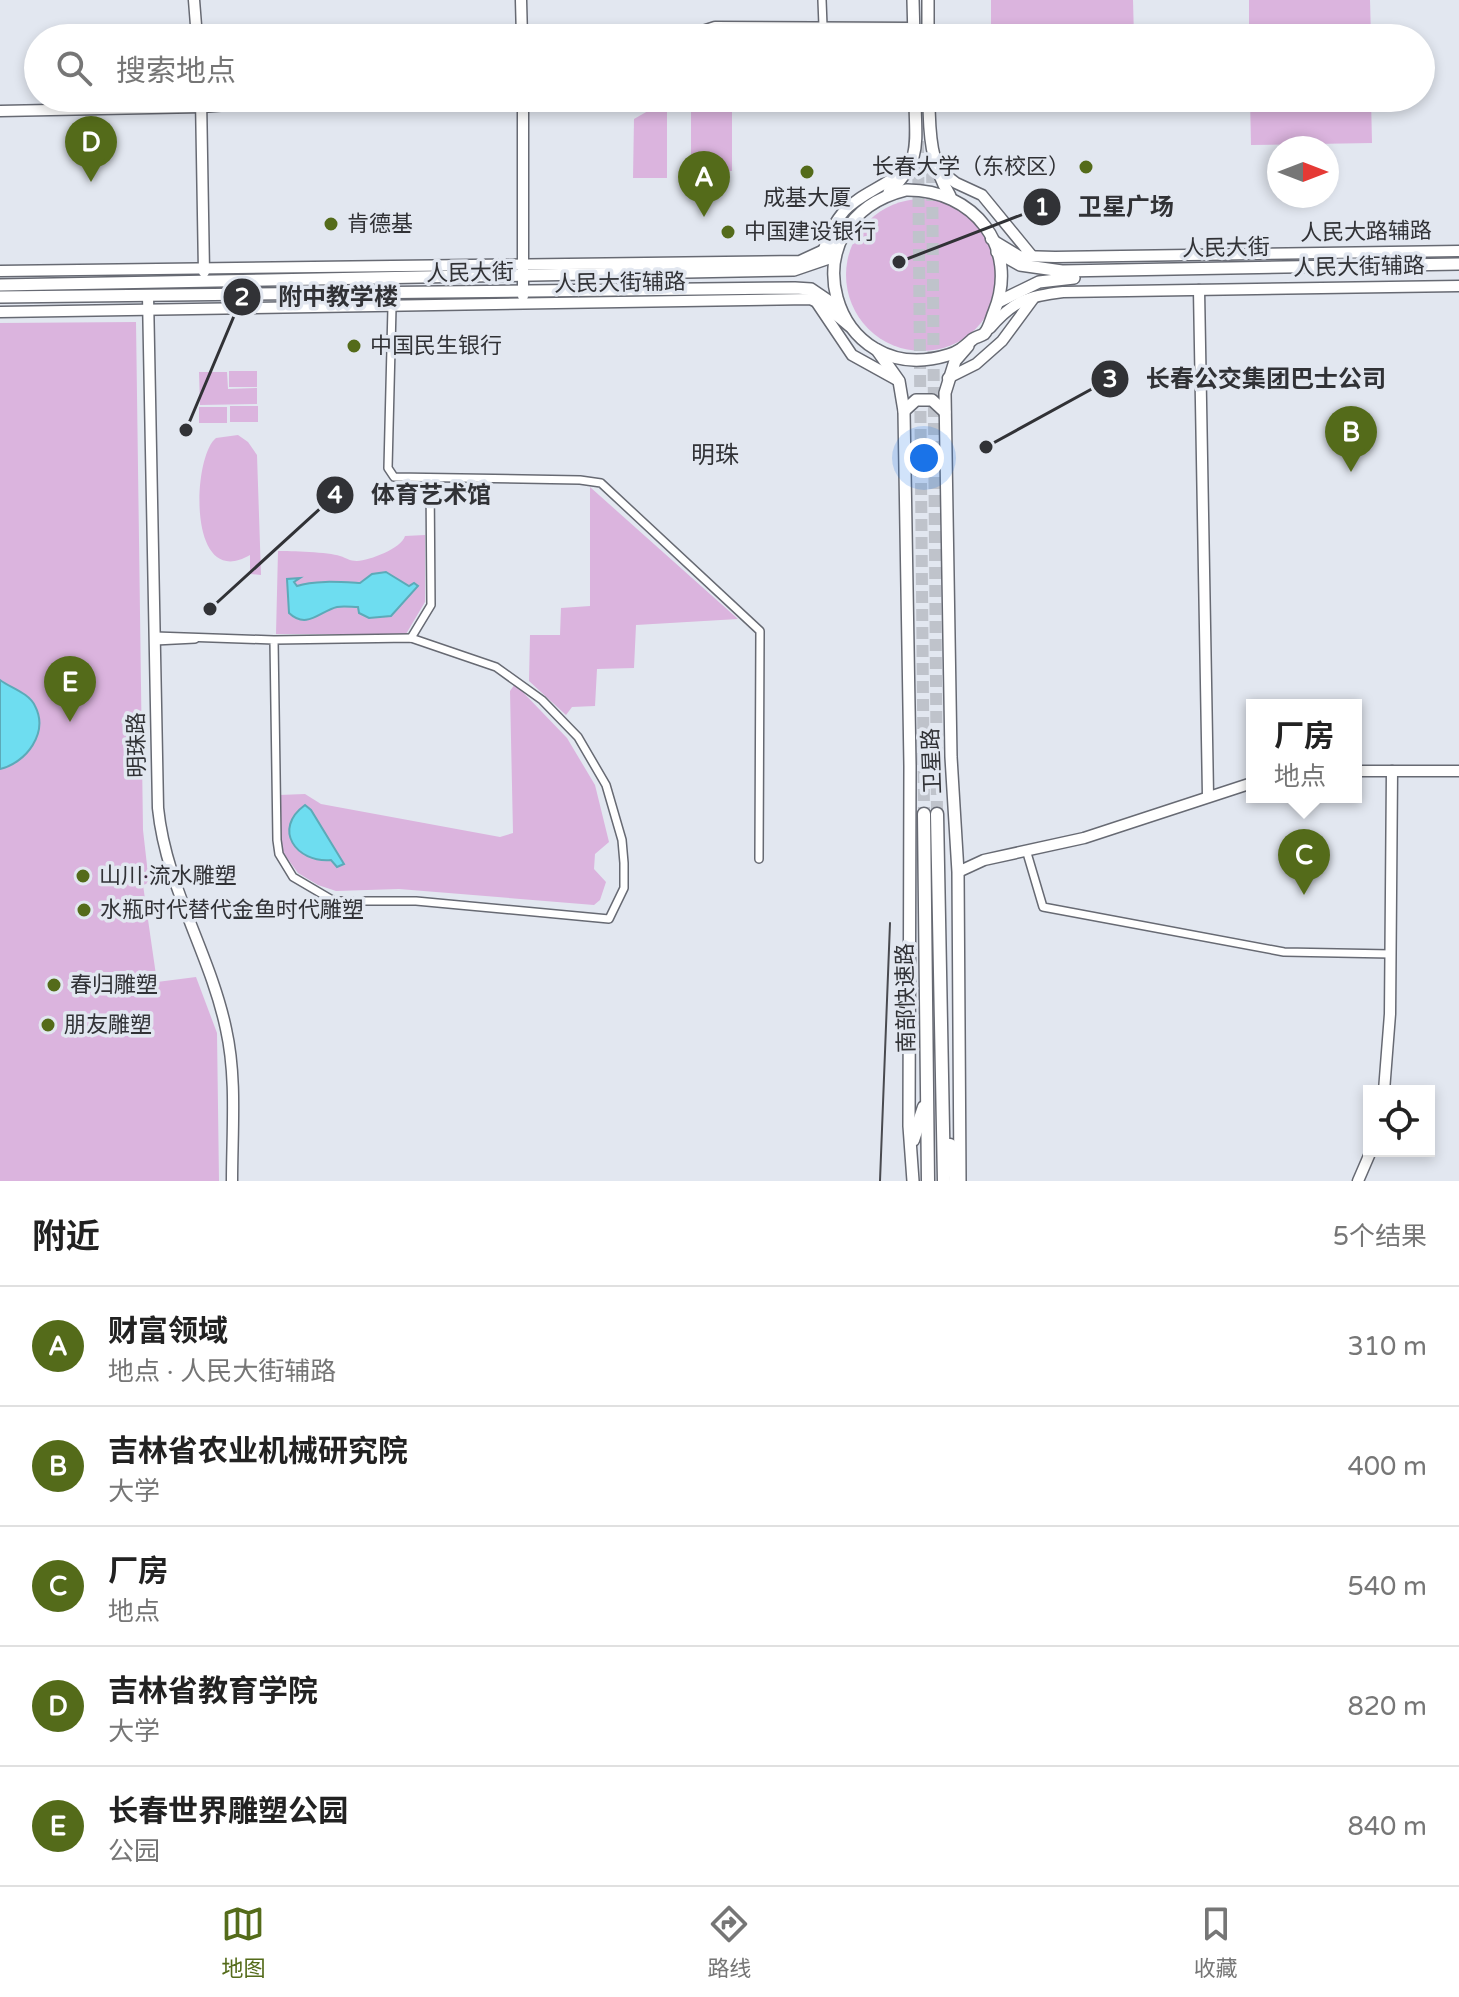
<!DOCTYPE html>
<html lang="zh">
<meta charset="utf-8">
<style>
body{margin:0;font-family:"Varela Round","Noto Sans SC",sans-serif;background:#f6f6f6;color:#222}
.controls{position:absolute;right:24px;bottom:24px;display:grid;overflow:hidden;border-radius:0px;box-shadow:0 4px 12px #0003}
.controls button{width:72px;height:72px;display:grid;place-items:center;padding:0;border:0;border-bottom:2px solid #e0e0e0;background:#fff;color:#222;font:40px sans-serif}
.compass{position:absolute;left:1267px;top:136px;width:72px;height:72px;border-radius:50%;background:#fff;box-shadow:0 4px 12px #0003;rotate:90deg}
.you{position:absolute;left:924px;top:458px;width:28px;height:28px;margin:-20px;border:6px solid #fff;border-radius:50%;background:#1a73e8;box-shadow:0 0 0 12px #1a73e833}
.badge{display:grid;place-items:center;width:52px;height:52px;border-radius:50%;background:#546b1a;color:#fff;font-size:26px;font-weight:700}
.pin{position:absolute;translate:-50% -66px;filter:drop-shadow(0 2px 4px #0008)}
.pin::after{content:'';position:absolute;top:42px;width:28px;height:24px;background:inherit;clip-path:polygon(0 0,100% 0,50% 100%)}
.popup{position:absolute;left:1246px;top:699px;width:116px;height:104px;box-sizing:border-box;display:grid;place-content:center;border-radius:0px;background:#fff;filter:drop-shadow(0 2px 6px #0005);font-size:26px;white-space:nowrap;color:#767676}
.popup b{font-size:30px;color:#222}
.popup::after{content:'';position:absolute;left:50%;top:100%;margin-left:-16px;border:16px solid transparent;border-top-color:#fff}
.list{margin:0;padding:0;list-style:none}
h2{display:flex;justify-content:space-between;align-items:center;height:104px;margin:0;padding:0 32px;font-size:34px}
h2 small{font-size:26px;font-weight:400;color:#767676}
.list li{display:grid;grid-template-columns:52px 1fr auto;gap:24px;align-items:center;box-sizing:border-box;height:120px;padding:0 32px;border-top:2px solid #e0e0e0}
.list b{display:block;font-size:30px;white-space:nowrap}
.list p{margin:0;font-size:26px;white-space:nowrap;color:#767676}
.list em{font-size:26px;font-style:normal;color:#767676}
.icon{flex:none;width:44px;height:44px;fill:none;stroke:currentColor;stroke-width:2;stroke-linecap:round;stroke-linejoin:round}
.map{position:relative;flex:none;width:1459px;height:1181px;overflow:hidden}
.search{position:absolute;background:#fff;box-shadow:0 4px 12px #0003;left:24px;right:24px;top:24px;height:88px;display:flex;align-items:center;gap:20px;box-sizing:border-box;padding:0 28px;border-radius:44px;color:#767676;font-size:30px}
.sheet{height:704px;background:#fff}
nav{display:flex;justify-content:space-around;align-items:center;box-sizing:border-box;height:112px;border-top:2px solid #e0e0e0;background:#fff;font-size:22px;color:#767676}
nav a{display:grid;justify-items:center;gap:4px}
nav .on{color:#546b1a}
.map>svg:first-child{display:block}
</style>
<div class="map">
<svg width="1459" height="1181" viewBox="0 0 1459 1181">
<rect width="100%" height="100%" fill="#e2e7f0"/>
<!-- green -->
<g fill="#dbb4de">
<path d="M991 0H1133L1134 38H991Z"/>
<path d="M1249 0H1370L1371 38H1249Z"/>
<path d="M691 98H732V171L691 172Z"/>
<path d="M1250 98H1371L1372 143 1251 145Z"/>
<path d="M667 100V178H633L634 119Z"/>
<circle cx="922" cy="275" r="76"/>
<path d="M136 322 143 830 149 883 143 885 157 982 196 977 217 1033 219 1181H0V323Z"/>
<rect x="229" y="371" width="28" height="16"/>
<path d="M199 372H227L228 389 257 388V404L200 405Z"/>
<rect x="230" y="406" width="28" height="16"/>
<rect x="199" y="407" width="28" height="16"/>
<path d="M238 435 248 442 257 455 261 575 250 574V555C187 592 192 457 216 438Z"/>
<path d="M590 487 738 619 636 625 634 668 597 669 595 706 572 707 566 715 529 681 530 635H560L561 608 590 606Z"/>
<path d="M425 535V602L406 634H276L278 551C290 551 329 552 340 556 347 558 349 561 357 561 370 560 401 549 405 536Z"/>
<path d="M515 684 567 738 595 785 609 842 595 854 594 869 606 882 600 900 594 905 399 889 336 891 318 885 298 873 282 851 279 795 305 794 321 804 500 837 513 833 510 691Z"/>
</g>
<!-- water -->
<g fill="#6eddf0" stroke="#5caab8" stroke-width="2">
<path d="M386 572 409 586 414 583 418 586 391 616 369 618 359 613 358 607C352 607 343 606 337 607 320 611 307 630 289 613L287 579 300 578 294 582 297 586C314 580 341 582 360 583L372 574Z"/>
<path d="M0 680C11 688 29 693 35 706 49 733 26 763 0 769Z"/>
<path d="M305 805 311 810 344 864 337 867 331 860C296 863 272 829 305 805Z"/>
</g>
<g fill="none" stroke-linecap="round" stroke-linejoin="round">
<!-- highway-tunnel -->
<g stroke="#bfc3cb" stroke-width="12" stroke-dasharray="12 6" stroke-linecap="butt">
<path d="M918 141 924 814"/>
<path d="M932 153 937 814"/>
</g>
<!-- street casing -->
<g stroke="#676a73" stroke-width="10">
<g id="street">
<path d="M822 0 823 26"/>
<path d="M392 307 388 468 394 477 580 480 601 483 760 631 759 859"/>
<path d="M155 636 274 640 411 638 496 667 542 700 578 737 606 785 622 840 624 863V888L609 919 416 901H334L293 877 279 854 277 840 274 640"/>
<path d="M411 638 431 605 430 478"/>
<path d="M155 641 195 639"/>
<path d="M1027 853 1043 907 1284 952 1391 954"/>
</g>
</g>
<!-- secondary casing -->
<g stroke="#676a73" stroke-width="13">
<g id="secondary">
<path d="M194 0 197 38"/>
<path d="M521 0 522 38"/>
<path d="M681 38 715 27 914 28"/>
<path d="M201 98 204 272"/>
<path d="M0 111 202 107 314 98 523 102 540 98"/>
<path d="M939 170 956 183 982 195 1032 256"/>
<path d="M991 239 1019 256 1055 257 1459 251"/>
<path d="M823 252C840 196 865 200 905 170"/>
<path d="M0 271 800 261 839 243"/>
<path d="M1199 290 1208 795"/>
<path d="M148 296 158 808C166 887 210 953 226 1029 237 1078 232 1131 232 1181"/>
<path d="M523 296V98"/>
<path d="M817 303 852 355 899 381"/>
<path d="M0 312 810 299 824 305 849 326"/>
<path d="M990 328C1013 301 1028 296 1063 292L1459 286"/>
<path d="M948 378 976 364 1002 341 1033 299"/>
<path d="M1356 771H1459"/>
<path d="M958 872 984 860 1084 838 1252 783"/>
<path d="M1384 1091 1390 1014 1392 771"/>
<path d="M1358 1181 1371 1151"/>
</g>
</g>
<!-- primary casing -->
<g stroke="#676a73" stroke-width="14">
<g id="primary">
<path d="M913 0 914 38"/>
<path d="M928 0V38"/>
<path d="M929 98C929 134 931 164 950 196"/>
<path d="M906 190C974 189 1020 248 994 312 991 319 989 329 984 334 981 336 976 337 973 339 965 346 959 352 948 355 832 391 782 221 906 190Z"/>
<path d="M889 192C923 160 915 141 915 98"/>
<path d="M997 252 1020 265 1062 271 1459 264"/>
<path d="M0 285 794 270 835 256"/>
<path d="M0 297 795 288 811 289 839 308"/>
<path d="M1000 301 1039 282 1074 278"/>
<path d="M877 350 899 381 904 411 910 766 909 1126 913 1181"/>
<path d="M904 411 916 400H932L945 412"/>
<path d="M960 1181 958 872 951 757 945 393 955 361 968 346"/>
</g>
</g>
<!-- highway casing -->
<g stroke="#676a73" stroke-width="15">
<g id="highway">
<path d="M924 814 928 1181"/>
<path d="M937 814 944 1181"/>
<path d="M913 1140 924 1107"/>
<path d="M950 1145 956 1181"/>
</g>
</g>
<!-- street -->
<use href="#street" stroke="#fff" stroke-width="7"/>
<!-- secondary -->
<use href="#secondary" stroke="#fff" stroke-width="10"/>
<!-- primary -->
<use href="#primary" stroke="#fff" stroke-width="11"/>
<!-- highway -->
<use href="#highway" stroke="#fff" stroke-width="12"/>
<!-- tram -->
<path stroke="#494a4f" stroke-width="2" d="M880 1181 890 923"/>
</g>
<!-- markers -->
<g fill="#546b1a" stroke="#e2e7f0" stroke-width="3">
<circle cx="1086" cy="167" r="8"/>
<circle cx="807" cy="172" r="8"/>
<circle cx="331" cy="224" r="8"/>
<circle cx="728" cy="232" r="8"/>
<circle cx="354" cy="346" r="8"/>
<circle cx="83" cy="876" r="8"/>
<circle cx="84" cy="910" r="8"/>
<circle cx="54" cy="985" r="8"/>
<circle cx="48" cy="1025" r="8"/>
</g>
<g text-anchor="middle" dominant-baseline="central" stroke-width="7" stroke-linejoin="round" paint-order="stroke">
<!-- poi labels -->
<g font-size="22" fill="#313236" stroke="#e2e7f0" text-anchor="start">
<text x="1070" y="167" text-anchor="end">长春大学（东校区）</text>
<text x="807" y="198" text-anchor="middle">成基大厦</text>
<text x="347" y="224">肯德基</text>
<text x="744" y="232">中国建设银行</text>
<text x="370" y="346">中国民生银行</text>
<text x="99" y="876">山川·流水雕塑</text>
<text x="100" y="910">水瓶时代替代金鱼时代雕塑</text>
<text x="70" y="985">春归雕塑</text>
<text x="64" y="1025">朋友雕塑</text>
</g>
<!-- street labels -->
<g font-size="22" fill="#313236" stroke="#e2e7f0">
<text transform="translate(1366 232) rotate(-1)">人民大路辅路</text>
<text transform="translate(1226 248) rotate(-1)">人民大街</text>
<text transform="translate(1359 267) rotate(-1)">人民大街辅路</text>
<text transform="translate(470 273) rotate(-1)">人民大街</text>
<text transform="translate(620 283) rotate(-1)">人民大街辅路</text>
<text transform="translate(137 745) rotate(-91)">明珠路</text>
<text transform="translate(932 761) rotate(-92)">卫星路</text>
<text transform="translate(906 998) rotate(-91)">南部快速路</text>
</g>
<!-- neighbourhood labels -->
<g font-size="24" fill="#313236" stroke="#e2e7f0">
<text x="715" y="455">明珠</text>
</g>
</g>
<!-- callouts -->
<path fill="none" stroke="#313236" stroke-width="3" d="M899 262L1042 207M186 430L242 297M986 447L1110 379M210 609L335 495"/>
<g fill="#313236" stroke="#e2e7f0" stroke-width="3">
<circle cx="899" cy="262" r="8"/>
<circle cx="186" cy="430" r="8"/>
<circle cx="986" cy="447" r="8"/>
<circle cx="210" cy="609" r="8"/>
<circle cx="1042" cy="207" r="20"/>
<circle cx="242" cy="297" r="20"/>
<circle cx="1110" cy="379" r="20"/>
<circle cx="335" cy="495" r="20"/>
</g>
<g font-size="24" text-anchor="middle" font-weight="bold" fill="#fff">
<text x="1042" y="215">1</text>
<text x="242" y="305">2</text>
<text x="1110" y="387">3</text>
<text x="335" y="503">4</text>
</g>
<g font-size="24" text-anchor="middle" font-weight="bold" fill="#313236" stroke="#e2e7f0" stroke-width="7" stroke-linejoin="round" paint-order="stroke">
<text x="1126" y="215">卫星广场</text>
<text x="338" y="305">附中教学楼</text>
<text x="1266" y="387">长春公交集团巴士公司</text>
<text x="431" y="503">体育艺术馆</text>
</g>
</svg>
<div class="controls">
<button><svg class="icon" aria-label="locate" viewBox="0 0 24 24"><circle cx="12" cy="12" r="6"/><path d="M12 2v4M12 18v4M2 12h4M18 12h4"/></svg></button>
</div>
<svg class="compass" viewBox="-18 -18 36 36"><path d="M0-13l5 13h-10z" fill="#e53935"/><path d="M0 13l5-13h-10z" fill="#767676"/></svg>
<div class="you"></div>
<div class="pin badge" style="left:704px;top:217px">A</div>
<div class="pin badge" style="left:1351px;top:472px">B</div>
<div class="pin badge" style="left:1304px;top:895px">C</div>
<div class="popup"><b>厂房</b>地点</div>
<div class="pin badge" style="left:91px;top:182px">D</div>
<div class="pin badge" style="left:70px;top:722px">E</div>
<div class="search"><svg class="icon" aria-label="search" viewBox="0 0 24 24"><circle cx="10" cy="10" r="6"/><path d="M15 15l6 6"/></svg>搜索地点</div>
</div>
<section class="sheet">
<h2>附近<small>5个结果</small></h2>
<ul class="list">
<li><span class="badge">A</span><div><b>财富领域</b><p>地点 · 人民大街辅路</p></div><em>310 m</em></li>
<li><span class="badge">B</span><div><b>吉林省农业机械研究院</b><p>大学</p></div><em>400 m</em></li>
<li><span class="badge">C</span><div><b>厂房</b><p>地点</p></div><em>540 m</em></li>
<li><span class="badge">D</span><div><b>吉林省教育学院</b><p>大学</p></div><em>820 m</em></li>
<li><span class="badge">E</span><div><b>长春世界雕塑公园</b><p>公园</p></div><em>840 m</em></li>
</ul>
</section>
<nav>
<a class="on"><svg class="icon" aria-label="map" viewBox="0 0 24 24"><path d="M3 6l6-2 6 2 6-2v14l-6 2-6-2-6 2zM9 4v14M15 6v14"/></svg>地图</a>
<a><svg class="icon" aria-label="directions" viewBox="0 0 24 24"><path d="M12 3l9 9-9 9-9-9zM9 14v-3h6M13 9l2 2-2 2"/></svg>路线</a>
<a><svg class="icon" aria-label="saved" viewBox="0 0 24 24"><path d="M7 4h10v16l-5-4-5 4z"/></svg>收藏</a>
</nav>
